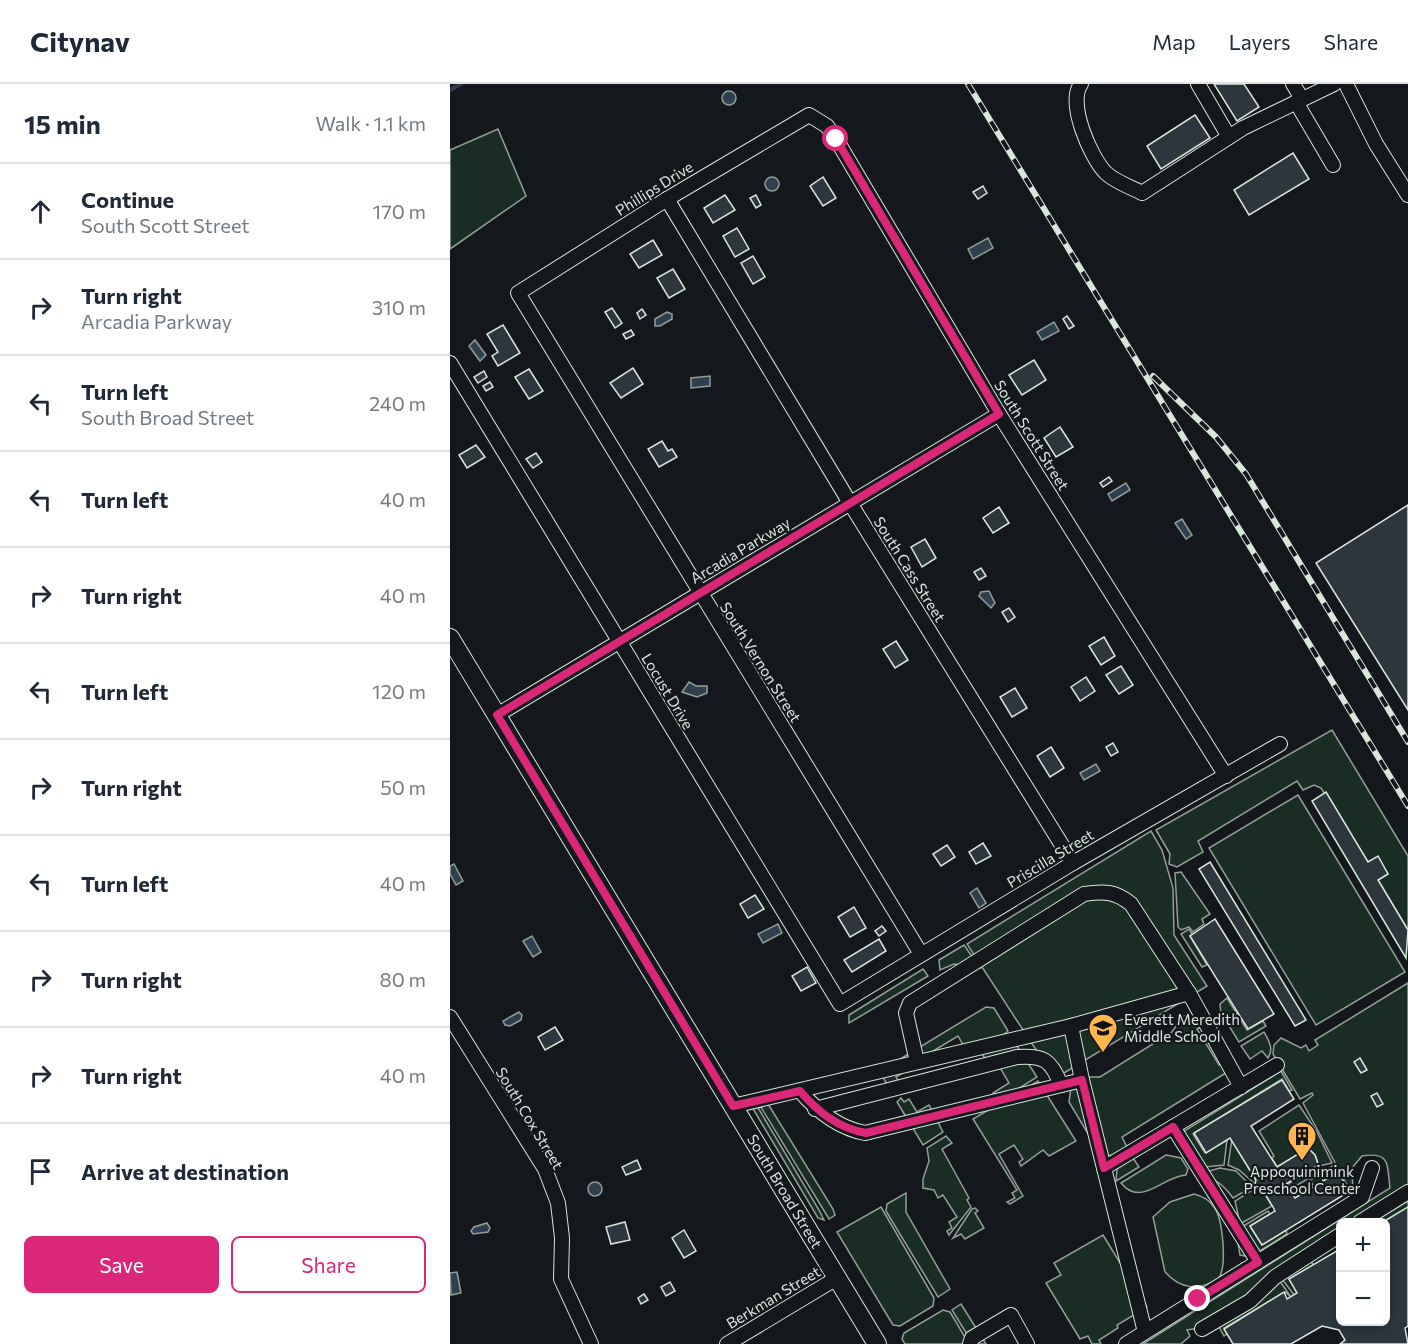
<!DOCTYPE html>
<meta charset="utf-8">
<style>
body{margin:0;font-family:Commissioner,sans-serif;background:#f2f2f3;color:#1f2937}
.controls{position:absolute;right:18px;bottom:18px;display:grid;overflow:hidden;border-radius:9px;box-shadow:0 3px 9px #0003}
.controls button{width:54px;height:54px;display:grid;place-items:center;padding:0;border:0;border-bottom:2px solid #e0e1e3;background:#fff;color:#1f2937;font:30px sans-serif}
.stop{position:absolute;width:18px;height:18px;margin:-14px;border:4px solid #db2777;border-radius:50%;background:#fff}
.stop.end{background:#db2777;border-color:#fff;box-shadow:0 2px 6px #0008}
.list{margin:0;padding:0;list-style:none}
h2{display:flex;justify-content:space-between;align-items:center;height:78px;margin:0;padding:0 24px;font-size:26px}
h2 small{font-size:20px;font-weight:400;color:#747a83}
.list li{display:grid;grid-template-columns:39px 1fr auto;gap:18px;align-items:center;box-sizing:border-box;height:96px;padding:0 24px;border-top:2px solid #e0e1e3}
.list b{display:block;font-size:22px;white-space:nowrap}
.list p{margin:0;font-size:20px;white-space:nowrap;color:#747a83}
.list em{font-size:20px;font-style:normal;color:#747a83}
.actions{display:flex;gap:12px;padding:18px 24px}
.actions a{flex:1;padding:14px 0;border:2px solid #db2777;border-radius:9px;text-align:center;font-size:21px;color:#db2777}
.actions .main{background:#db2777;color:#fff}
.icon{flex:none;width:33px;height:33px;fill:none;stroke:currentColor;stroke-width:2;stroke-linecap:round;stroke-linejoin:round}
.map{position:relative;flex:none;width:958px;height:1260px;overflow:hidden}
header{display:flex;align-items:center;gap:36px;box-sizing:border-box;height:84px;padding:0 30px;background:#fff;border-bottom:2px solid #e0e1e3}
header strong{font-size:28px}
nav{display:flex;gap:33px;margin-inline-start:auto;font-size:21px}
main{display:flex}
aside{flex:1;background:#fff}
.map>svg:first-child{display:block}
</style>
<header>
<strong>Citynav</strong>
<nav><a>Map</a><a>Layers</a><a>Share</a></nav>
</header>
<main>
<aside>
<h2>15 min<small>Walk · 1.1 km</small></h2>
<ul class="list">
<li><svg class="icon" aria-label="ahead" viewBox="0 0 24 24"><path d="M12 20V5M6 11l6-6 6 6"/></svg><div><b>Continue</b><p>South Scott Street</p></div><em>170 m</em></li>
<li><svg class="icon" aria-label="right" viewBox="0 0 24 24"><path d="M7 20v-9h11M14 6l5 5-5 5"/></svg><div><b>Turn right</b><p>Arcadia Parkway</p></div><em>310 m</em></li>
<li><svg class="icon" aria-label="left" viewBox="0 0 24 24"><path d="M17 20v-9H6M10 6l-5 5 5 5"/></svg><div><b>Turn left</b><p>South Broad Street</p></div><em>240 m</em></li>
<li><svg class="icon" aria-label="left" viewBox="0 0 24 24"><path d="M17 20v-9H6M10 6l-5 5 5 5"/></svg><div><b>Turn left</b></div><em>40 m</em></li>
<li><svg class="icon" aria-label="right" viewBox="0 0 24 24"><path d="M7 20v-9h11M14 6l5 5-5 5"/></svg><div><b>Turn right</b></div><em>40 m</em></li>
<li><svg class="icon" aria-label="left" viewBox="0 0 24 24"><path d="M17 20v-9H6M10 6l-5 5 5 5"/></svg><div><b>Turn left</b></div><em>120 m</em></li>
<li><svg class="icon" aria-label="right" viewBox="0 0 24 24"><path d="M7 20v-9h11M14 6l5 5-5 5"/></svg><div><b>Turn right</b></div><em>50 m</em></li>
<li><svg class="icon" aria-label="left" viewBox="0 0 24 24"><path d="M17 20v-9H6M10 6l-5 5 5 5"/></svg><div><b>Turn left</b></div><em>40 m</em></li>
<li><svg class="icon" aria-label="right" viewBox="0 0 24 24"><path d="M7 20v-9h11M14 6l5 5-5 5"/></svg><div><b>Turn right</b></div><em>80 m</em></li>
<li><svg class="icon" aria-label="right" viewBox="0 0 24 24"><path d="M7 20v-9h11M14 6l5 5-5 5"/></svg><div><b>Turn right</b></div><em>40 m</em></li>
<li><svg class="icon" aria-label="arrive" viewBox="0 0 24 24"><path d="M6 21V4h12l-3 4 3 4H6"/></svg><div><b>Arrive at destination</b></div></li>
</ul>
<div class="actions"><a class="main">Save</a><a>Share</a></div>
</aside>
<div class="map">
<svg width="958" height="1260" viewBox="0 0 958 1260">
<rect width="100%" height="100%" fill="#14181c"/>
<!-- green -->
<g fill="#1a2d24" stroke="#939e99" stroke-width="1.5">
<path d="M48 45 76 112 0 165V66Z"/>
<path d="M882 646 958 772V846L928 796 938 790 928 773 918 778 871 704 864 701 853 706 847 697 748 757 753 768 727 783 719 780 720 770 706 746Z"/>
<path d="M848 711 955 888 866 941 759 764Z"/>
<path d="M701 747 712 766 723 804 724 851 757 902 609 992H603L517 860Z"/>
<path d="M731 788 760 830 752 835 754 840 743 848 739 843 731 846 728 843 725 789Z"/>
<path d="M739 845 742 850 740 852 757 881 752 883 731 850Z"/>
<path d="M514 861 530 884 504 880 490 886 489 876Z"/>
<path d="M473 885 478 892 399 939V931Z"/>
<path d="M958 899V1108L905 1138H890V1147L804 1209 748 1244 737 1246 740 1252 731 1260H693L940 1104C937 1083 942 1067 912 1072L902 1084 903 1112 853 1019 863 1011 862 1009 850 1015 823 970 824 961 831 954 851 964 856 961 859 967 868 961 865 956Z"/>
<path d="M777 914 797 946 813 937 816 942 789 958 771 929 770 920Z"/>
<path d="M536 923 544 924 558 947 556 949 530 966H516L508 952 458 982 459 985 446 993 453 1005 442 1009 431 990 432 986Z"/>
<path d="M740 929 749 930 756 940 747 945 769 981 778 976 779 987 672 1053 677 1063 662 1071 652 1073 619 1018 621 1004 639 993H650L722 948 732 933Z"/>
<path d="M814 948C819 957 824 965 818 974L812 967 800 975 791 962Z"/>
<path d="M561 953 587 993 547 1018 543 1009 559 999 548 980 536 976 532 970Z"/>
<path d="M831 987 842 1006 839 1007 832 995 743 1050 755 1069 777 1056 774 1081 755 1083 723 1054Z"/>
<path d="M588 997 626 1057 599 1072 593 1066 571 1082 569 1078 573 1075 564 1061 549 1070 573 1112 560 1120 557 1118 565 1114 562 1109 567 1106 523 1035Z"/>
<path d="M451 1014 454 1018 459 1015 467 1028 479 1021 493 1048 473 1061 447 1018Z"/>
<path d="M306 1015H315L383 1125 385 1131 379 1135Z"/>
<path d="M304 1017 369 1126 374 1136 368 1134 302 1023Z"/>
<path d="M849 1021 867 1048 882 1079 865 1083 868 1079 865 1071 858 1065 827 1083 822 1074 824 1072 809 1047Z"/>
<path d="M496 1052 502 1059 492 1065 519 1114 517 1116 521 1123 499 1151 497 1147 502 1144 499 1138 507 1133 493 1111 488 1114 484 1106 473 1104V1095L479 1077 477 1064Z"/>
<path d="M782 1055 806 1096 805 1100 789 1086 778 1081Z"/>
<path d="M716 1071 731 1074 738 1085 736 1091C713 1092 691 1124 671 1099Z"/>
<path d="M683 1074 689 1083 666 1097 667 1085Z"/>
<path d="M884 1081 888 1088 881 1092 877 1088 871 1091 873 1097 864 1103 860 1096Z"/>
<path d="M770 1084 786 1087 802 1103 783 1114C774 1101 761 1091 744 1091Z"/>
<path d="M874 1085 841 1105 838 1100 857 1088Z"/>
<path d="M807 1103 812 1105 822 1122 790 1140 785 1117Z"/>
<path d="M456 1109V1128L500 1205 488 1213 436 1127 437 1120Z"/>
<path d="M744 1110C752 1112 759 1115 764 1123 773 1135 777 1181 769 1194 750 1207 731 1206 715 1188L703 1133 720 1118Z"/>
<path d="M958 1117V1123L933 1138H923Z"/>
<path d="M431 1123 484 1214 483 1222 450 1242 443 1241 387 1148Z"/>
<path d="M525 1124 528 1127 525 1129 534 1144 515 1155 511 1150 503 1154 522 1125Z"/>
<path d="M818 1127 820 1130 800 1142 812 1161 836 1146 837 1150 800 1173 790 1171 788 1159 790 1144Z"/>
<path d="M653 1151 697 1223 667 1241 668 1244 649 1256 651 1260H642L638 1252 630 1255 596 1199 611 1191 604 1179Z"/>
<path d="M860 1177 864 1181 839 1195 847 1209 844 1211 832 1195Z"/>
<path d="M829 1196 841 1213 835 1208 774 1244 777 1250 774 1252 768 1241Z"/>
<path d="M511 1220 536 1260H523L502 1226Z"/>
<path d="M493 1226 500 1228 519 1260H455L452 1255 454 1249Z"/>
</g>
<!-- water -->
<g fill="#2f3f4d" stroke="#939e99" stroke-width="1.5">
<circle cx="279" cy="14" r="7"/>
<circle cx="322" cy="100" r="7"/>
<path d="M538 154 543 164 523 175 518 165Z"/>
<path d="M217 228 222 230V235L210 242H205V235Z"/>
<path d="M604 238 609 247 592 256 587 248Z"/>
<path d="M25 256 36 271 30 277 19 262Z"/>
<path d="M260 292V302L241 304V294Z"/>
<path d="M676 399 680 406 662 417 658 410Z"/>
<path d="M732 435 742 451 736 455 725 439Z"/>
<path d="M539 507 545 519 541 524 529 512 531 508Z"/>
<path d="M239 598 246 602H257V609L247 613 232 608Z"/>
<path d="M646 680 650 687 634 696 630 689Z"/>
<path d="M4 780 13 797 6 801 0 790V782Z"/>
<path d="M527 804 536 819 529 824 520 809Z"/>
<path d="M328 840 332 849 313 859 308 850Z"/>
<path d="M82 852 91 868 83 873 73 857Z"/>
<path d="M69 928 72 931 71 936 60 942 55 941 53 937Z"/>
<circle cx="145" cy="1105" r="7"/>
<path d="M37 1139 40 1144 38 1148 23 1150 21 1147 24 1143Z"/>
<path d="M7 1188 11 1209 1 1211 0 1189Z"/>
</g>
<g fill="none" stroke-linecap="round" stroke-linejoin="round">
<!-- stream -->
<path stroke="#2f3f4d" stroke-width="4" d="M0 6 11 0"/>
</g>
<!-- building -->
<g fill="#2c363c" stroke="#d8e6dc" stroke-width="1.5">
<path d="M764 0H794L809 23 787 37Z"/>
<path d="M745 31 760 54 711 85 697 62Z"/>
<path d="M843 69 859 95 799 131 784 106Z"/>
<path d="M373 93 386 114 373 122 360 102Z"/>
<path d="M533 102 537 109 528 115 523 108Z"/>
<path d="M275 111 285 126 263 139 254 124Z"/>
<path d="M306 111 311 121 306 124 300 114Z"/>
<path d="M287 144 299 165 285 173 273 152Z"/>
<path d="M203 156 212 171 189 184 180 170Z"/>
<path d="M303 172 315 193 303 200 291 179Z"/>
<path d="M223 185 235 205 219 214 207 194Z"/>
<path d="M162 224 172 239 165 244 155 228Z"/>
<path d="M192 225 196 231 190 235 187 229Z"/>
<path d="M617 232 624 242 619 245 613 235Z"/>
<path d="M53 241 70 269 48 282 42 272 48 268 37 250Z"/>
<path d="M181 246 184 251 176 255 173 250Z"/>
<path d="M584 276 596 296 572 311 559 291Z"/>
<path d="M183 284 193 300 171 314 160 299Z"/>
<path d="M79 285 93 307 79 315 65 293Z"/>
<path d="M34 287 37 293 28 299 24 293Z"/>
<path d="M40 298 43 303 36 307 33 302Z"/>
<path d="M610 343 623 363 606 373 594 354Z"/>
<path d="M212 357 218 367 222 365 227 373 209 383 198 365Z"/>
<path d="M26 361 35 373 17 384 9 371Z"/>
<path d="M86 369 92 378 83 384 76 375Z"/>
<path d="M659 393 662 397 653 403 650 399Z"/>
<path d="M958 421V626L866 479Z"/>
<path d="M549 423 559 439 543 449 533 434Z"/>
<path d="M475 455 486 474 472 483 461 463Z"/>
<path d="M531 484 536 492 529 496 524 488Z"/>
<path d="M559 524 565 533 558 538 552 528Z"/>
<path d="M654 553 665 572 651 581 639 562Z"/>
<path d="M446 557 458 576 445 584 433 565Z"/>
<path d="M671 582 683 601 669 610 656 591Z"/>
<path d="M636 593 645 607 630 617 621 603Z"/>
<path d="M565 604 577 624 562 633 550 613Z"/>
<path d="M228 620 233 626 227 630 222 623Z"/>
<path d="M663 659 668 668 661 672 656 663Z"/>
<path d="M601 663 614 684 600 693 587 672Z"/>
<path d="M876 708 918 778 928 772 938 790 928 796 958 846 956 874 862 717Z"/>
<path d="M533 759 541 772 526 780 519 768Z"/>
<path d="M497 761 505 773 491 782 483 770Z"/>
<path d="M760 778 856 936 845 942 749 785Z"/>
<path d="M305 811 314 825 298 834 290 820Z"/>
<path d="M404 823 416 844 400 853 388 833Z"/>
<path d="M765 835 824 930 798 945 740 852Z"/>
<path d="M432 842 436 847 429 852 425 847Z"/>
<path d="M429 855 436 867 402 888 394 876Z"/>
<path d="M357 883 366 899 351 907 342 892Z"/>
<path d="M105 943 113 956 95 966 88 953Z"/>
<path d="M910 974 917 986 911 989 904 978Z"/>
<path d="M832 996 844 1015 801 1042 827 1083 858 1064 865 1071 868 1080 865 1083 836 1100 841 1108 845 1114 888 1088 900 1107 812 1161 800 1142 825 1127 823 1123 812 1105 809 1106 805 1100 806 1096 780 1054 756 1069 744 1049Z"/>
<path d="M927 1009 933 1020 927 1023 921 1012Z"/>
<path d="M187 1076 191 1085 176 1091 172 1083Z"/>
<path d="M958 1123V1242L955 1244 958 1260H890L895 1256 889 1246 872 1242 841 1260H783L774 1245 834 1208 837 1215 847 1209 839 1195 890 1165V1238H936V1138H933Z"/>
<path d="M175 1138 180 1156 161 1160 156 1143Z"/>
<path d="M234 1146 246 1167 234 1174 222 1154Z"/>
<path d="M220 1198 225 1207 216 1212 211 1203Z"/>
<path d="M194 1210 198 1216 191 1220 188 1214Z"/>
</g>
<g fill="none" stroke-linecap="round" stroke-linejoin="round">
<!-- minor casing -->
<g stroke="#d8e6dc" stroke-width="16">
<g id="minor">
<path d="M631 0C617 19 640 72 655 88 663 97 681 103 692 109L793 44 884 0"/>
<path d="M748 0 779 53"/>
<path d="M843 0 852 15"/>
<path d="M896 0 926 60 958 111"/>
<path d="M846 18 883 81"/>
<path d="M217 115 400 419 623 779"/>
<path d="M0 279 390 920 623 779 830 660"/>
<path d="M47 631 549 330"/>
<path d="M471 870 68 209 217 115 359 31 377 42 386 55 549 330 776 692"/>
<path d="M0 933 95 1085 108 1119 112 1154 111 1195 141 1260"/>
<path d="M621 942 739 909 791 1003"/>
<path d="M467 978 456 929 460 919 634 810C654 807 665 807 681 820L739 909"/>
<path d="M350 1007C368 1028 388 1044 415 1049L632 996"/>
<path d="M283 1022 621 942 632 996 695 1248"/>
<path d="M365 1025 567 973C594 971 601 976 611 1001"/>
<path d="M723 1043 808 1178"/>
<path d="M654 1084 827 981"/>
<path d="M910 1138 958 1108"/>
<path d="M752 1245 800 1217 825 1193 890 1151"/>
<path d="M277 1260 387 1194"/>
<path d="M520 1260 522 1254 561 1231 577 1260"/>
<path d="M676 1260 912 1113 922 1084"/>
</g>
</g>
<!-- major casing -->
<g stroke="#d8e6dc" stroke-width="20">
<path id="major" d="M0 554 427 1260"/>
</g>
<!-- minor -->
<use href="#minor" stroke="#14181c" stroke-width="14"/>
<!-- major -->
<use href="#major" stroke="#14181c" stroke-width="18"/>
<!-- rail casing -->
<g stroke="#d8e6dc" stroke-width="6">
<g id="rail">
<path d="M518 0 958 722"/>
<path d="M703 292 766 353 796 390 958 658"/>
</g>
</g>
<!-- rail -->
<use href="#rail" stroke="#14181c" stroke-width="4" stroke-dasharray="11" stroke-linecap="butt"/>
</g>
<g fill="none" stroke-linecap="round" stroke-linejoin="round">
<!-- route -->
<path stroke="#db2777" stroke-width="8" d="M386 55 549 330 47 631 283 1022 350 1007C368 1028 388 1044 416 1049L632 996 654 1084 723 1043 808 1178 748 1215"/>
</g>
<!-- icons -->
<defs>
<g id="school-pin" transform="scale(1.5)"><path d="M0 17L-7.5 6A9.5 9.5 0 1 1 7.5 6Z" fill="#ffb74d" stroke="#14181c"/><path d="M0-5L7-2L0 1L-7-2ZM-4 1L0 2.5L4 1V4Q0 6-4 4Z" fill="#111"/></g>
<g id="building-pin" transform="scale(1.5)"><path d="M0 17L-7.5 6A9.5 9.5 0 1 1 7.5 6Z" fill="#ffb74d" stroke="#14181c"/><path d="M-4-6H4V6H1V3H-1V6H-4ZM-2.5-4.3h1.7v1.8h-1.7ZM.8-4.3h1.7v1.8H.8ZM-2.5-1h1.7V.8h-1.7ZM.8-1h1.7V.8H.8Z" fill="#111"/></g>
</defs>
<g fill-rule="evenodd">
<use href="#school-pin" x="653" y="944"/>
<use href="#building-pin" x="852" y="1052"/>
</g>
<g text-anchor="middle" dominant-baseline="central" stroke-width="4.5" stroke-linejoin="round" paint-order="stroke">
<!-- street labels -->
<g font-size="15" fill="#d8e6dc" stroke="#14181c">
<text transform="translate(204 104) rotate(-32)">Phillips Drive</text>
<text transform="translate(582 351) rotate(58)">South Scott Street</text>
<text transform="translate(290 466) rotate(-31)">Arcadia Parkway</text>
<text transform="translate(460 485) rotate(58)">South Cass Street</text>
<text transform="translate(311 578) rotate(58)">South Vernon Street</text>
<text transform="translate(218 607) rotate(59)">Locust Drive</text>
<text transform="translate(600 774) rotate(-31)">Priscilla Street</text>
<text transform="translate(80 1034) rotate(59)">South Cox Street</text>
<text transform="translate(335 1107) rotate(59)">South Broad Street</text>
<text transform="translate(323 1213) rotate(-31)">Berkman Street</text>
</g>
<!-- poi labels -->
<g font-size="15" fill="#d8e6dc" stroke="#14181c" text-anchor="start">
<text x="674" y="935">Everett Meredith<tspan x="674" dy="17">Middle School</tspan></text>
<text x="852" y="1087" text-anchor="middle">Appoquinimink<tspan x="852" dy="17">Preschool Center</tspan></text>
</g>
</g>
</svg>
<div class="controls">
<button>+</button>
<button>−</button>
</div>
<div class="stop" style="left:386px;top:55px"></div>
<div class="stop end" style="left:748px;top:1215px"></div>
</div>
</main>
